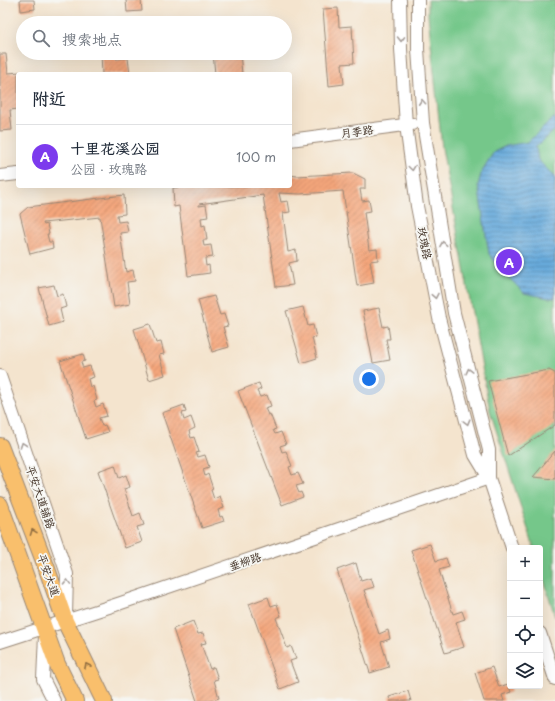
<!DOCTYPE html>
<html lang="zh">
<meta charset="utf-8">
<style>
body{margin:0;font-family:"Playpen Sans","LXGW WenKai TC",sans-serif;background:#f2f2f3;color:#1f2937}
.controls{position:absolute;right:12px;bottom:12px;display:grid;overflow:hidden;border-radius:4px;box-shadow:0 4px 16px #0002}
.controls button{width:36px;height:36px;display:grid;place-items:center;padding:0;border:0;border-bottom:1px solid #e0e1e3;background:#fff;color:#1f2937;font:20px sans-serif}
.you{position:absolute;left:369px;top:379px;width:14px;height:14px;margin:-10px;border:3px solid #fff;border-radius:50%;background:#1a73e8;box-shadow:0 0 0 6px #1a73e833}
.badge{display:grid;place-items:center;width:26px;height:26px;border-radius:50%;background:#7c3aed;color:#fff;font-size:13px;font-weight:700}
.pin{position:absolute;translate:-50% -50%;border:2px solid #fff;box-shadow:0 1px 4px #0006}
.list{margin:0;padding:0;list-style:none}
h2{display:flex;justify-content:space-between;align-items:center;height:52px;margin:0;padding:0 16px;font-size:17px}
h2 small{font-size:13px;font-weight:400;color:#747a83}
.list li{display:grid;grid-template-columns:26px 1fr auto;gap:12px;align-items:center;box-sizing:border-box;height:64px;padding:0 16px;border-top:1px solid #e0e1e3}
.list b{display:block;font-size:15px;white-space:nowrap}
.list p{margin:0;font-size:13px;white-space:nowrap;color:#747a83}
.list em{font-size:13px;font-style:normal;color:#747a83}
.icon{flex:none;width:22px;height:22px;fill:none;stroke:currentColor;stroke-width:2;stroke-linecap:round;stroke-linejoin:round}
.map{position:relative;flex:none;width:555px;height:701px;overflow:hidden}
.search{position:absolute;background:#fff;box-shadow:0 4px 16px #0002;left:16px;top:16px;width:276px;height:44px;display:flex;align-items:center;gap:10px;box-sizing:border-box;padding:0 14px;border-radius:22px;color:#747a83;font-size:15px}
.panel{position:absolute;background:#fff;box-shadow:0 4px 16px #0002;left:16px;top:72px;width:276px;height:116px;border-radius:4px}
.map>svg:first-child{display:block}
</style>
<div class="map">
<svg width="555" height="701" viewBox="0 0 555 701">
<defs>
<pattern id="water-rules" width="6" height="5" patternUnits="userSpaceOnUse"><rect width="6" height="5" fill="#67aadc"/><path d="M0 2.5h6" fill="none" stroke="#568bb2"/></pattern>
<pattern id="building-hatch" width="6" height="6" patternUnits="userSpaceOnUse"><rect width="6" height="6" fill="#f4a67b"/><path d="M-1 1l2-2M0 6l6-6M5 7l2-2" fill="none" stroke="#c78764"/></pattern>
</defs>
<rect width="100%" height="100%" fill="#f6f6f2"/>
<filter id="ink" filterUnits="userSpaceOnUse"><feTurbulence type="fractalNoise" baseFrequency=".025" numOctaves="2"/><feDisplacementMap in="SourceGraphic" scale="8" xChannelSelector="R" yChannelSelector="G"/><feConvolveMatrix kernelMatrix="1 2 1 2 8 2 1 2 1" color-interpolation-filters="sRGB"/></filter>
<filter id="wash" filterUnits="userSpaceOnUse"><feTurbulence type="fractalNoise" baseFrequency=".012" numOctaves="4" result="noise"/><feDisplacementMap in="SourceGraphic" scale="16" xChannelSelector="R" yChannelSelector="G"/><feGaussianBlur stdDeviation="0.9" result="paint"/><feColorMatrix in="noise" values="0 0 0 0 0 0 0 0 0 0 0 0 0 0 0 0 0 1.4 0 .05"/><feComposite in="paint" operator="in"/></filter>
<g filter="url(#wash)">
<rect width="100%" height="100%" fill="#f4e4ce"/>
<!-- green -->
<path fill="#74c78a" stroke="#587854" d="M428 0H555V617L540 566V548H534L490 411 442 148 428 15Z"/>
<!-- water -->
<path fill="url(#water-rules)" stroke="#516a7d" d="M555 117V130L536 147 538 160 555 177V298H549L524 293 504 273 489 254 478 185 482 171 488 161 494 152 506 146 528 142Z"/>
<g id="blocks">
<!-- building -->
<g fill="url(#building-hatch)">
<path d="M20 0H34L35 9 21 11Z"/>
<path d="M126 0H141L142 11 127 12Z"/>
<path d="M338 8 339 27 352 26 354 63 342 64 344 84 329 86 323 9Z"/>
<path d="M101 53H116V59L128 58 130 74H102Z"/>
<path d="M213 53H240L242 74H215Z"/>
<path d="M0 54H6L8 73 20 72V74H18V109L10 110 12 130 0 131Z"/>
<path d="M353 173 365 179V189H360L362 201 369 200 371 211 364 212 369 250 377 249 378 260 370 261 374 283 357 286 343 191 300 194 279 193 281 202 288 201 290 212 283 213 288 252 296 250 297 261 289 263 293 285 276 287 263 195 199 204V206L206 205 208 217 201 218 202 226 205 225 207 240H203L204 246 211 245 213 257 205 258 206 266 209 265 210 273 188 276 179 206 174 207 173 188 189 186H290V175L297 176Z"/>
<path d="M124 195 125 214 117 215 118 222 126 221 128 232 120 233 126 272 133 270 135 281 127 282 130 304 114 307 100 217 43 223 44 225 47 224 49 234H47L49 242H52L53 248 30 254 20 214 28 207Z"/>
<path d="M54 285 57 296 63 294 66 307 60 309 63 322 49 326 39 288Z"/>
<path d="M214 296 220 315 224 314 228 326 223 327 229 347 212 352 198 300Z"/>
<path d="M303 307 308 326 313 325 316 337 312 338 317 358 301 363 286 311Z"/>
<path d="M379 308 383 327 388 326 390 339H386L390 360 373 363 363 311Z"/>
<path d="M150 324 156 343 161 342 164 354 159 355 165 375 149 380 134 329Z"/>
<path d="M83 354 85 361 81 362 83 368 90 366 94 377 88 379 90 387 93 386 97 400 94 401 96 407 103 404 107 416 99 418 102 426 105 425 108 432 86 439 60 361Z"/>
<path d="M549 370 555 373V425L508 456 488 381Z"/>
<path d="M259 383 261 389 257 391 260 397 267 395 271 406 265 408 268 415 270 414 276 429 273 430 275 434 281 432 286 444 280 446 282 452 286 451 292 466 289 467 292 475 298 473 303 484 296 486 299 493 301 492 303 497 282 505 238 391Z"/>
<path d="M184 405 186 412 182 413 184 420 191 417 195 428 189 431 191 438 194 437 199 452 196 453 198 457 205 455 209 467 203 469 205 476 208 474 213 489 211 490 214 499 220 496 224 508 218 510 220 517 222 516 224 521 202 528 162 413Z"/>
<path d="M555 451V479L533 477Z"/>
<path d="M115 465 119 478 126 475 130 487 124 489 133 516 140 513 144 525 137 527 142 542 125 548 98 471Z"/>
<path d="M430 544 436 561 446 558 449 567 439 570 453 614 462 611 465 619 456 622 464 647 445 653 411 550Z"/>
<path d="M356 563 361 581 371 578 374 587 364 590 379 634 388 630 390 639 381 642 389 667 370 673 337 570Z"/>
<path d="M268 597 271 606 277 604 281 616 276 618 287 648 291 646 296 659 290 661 298 682 280 689 249 604Z"/>
<path d="M193 621 198 634 203 633 206 643 201 644 210 669 214 667 218 679 214 680 219 698 210 701H197L173 629Z"/>
<path d="M492 667 499 687 508 684 511 692 502 695 504 701H484L475 673Z"/>
<path d="M408 691 411 701H390L389 697Z"/>
</g>
</g>
</g>
<g filter="url(#ink)">
<use href="#blocks" fill-opacity="0" stroke="#988776" stroke-width="1"/>
<g fill="none" stroke-linecap="round" stroke-linejoin="round">
<!-- minor casing -->
<g stroke="#988776" stroke-width="14">
<g id="minor">
<path d="M400 0 401 49 406 125 417 206 439 318 475 455 489 478 512 548"/>
<path d="M418 0V49L423 123 454 313 489 450V477"/>
<path d="M290 140 412 124"/>
<path d="M0 176 18 174"/>
<path d="M0 376 67 574 66 616"/>
<path d="M540 633 555 679"/>
<path d="M45 635 43 679 54 701"/>
<path d="M0 642 118 604 489 478"/>
</g>
</g>
<!-- major casing -->
<g stroke="#988776" stroke-width="18">
<g id="major">
<path d="M0 446 47 569 65 621 104 701"/>
<path d="M0 505 57 664 75 701"/>
</g>
</g>
<!-- minor -->
<use href="#minor" stroke="#fff" stroke-width="12"/>
<!-- major -->
<use href="#major" stroke="#f9bf6c" stroke-width="16"/>
</g>
<!-- one-way arrows -->
<defs><path id="oneway-chevron" d="M-2-3.5L2.5 0L-2 3.5" fill="none" stroke-width="1.6" stroke-linecap="round" stroke-linejoin="round"/></defs>
<g stroke="#a79f9a">
<use href="#oneway-chevron" transform="translate(401 39) rotate(89)"/>
<use href="#oneway-chevron" transform="translate(422 102) rotate(-94)"/>
<use href="#oneway-chevron" transform="translate(412 168) rotate(82)"/>
<use href="#oneway-chevron" transform="translate(443 244) rotate(-99)"/>
<use href="#oneway-chevron" transform="translate(435 296) rotate(79)"/>
<use href="#oneway-chevron" transform="translate(469 371) rotate(-104)"/>
<use href="#oneway-chevron" transform="translate(467 422) rotate(75)"/>
<use href="#oneway-chevron" transform="translate(23 445) rotate(-109)"/>
<use href="#oneway-chevron" transform="translate(67 582) rotate(-88)"/>
</g>
<g stroke="#906d41">
<use href="#oneway-chevron" transform="translate(33 532) rotate(-111)"/>
<use href="#oneway-chevron" transform="translate(87 666) rotate(-116)"/>
</g>
</g>
<g text-anchor="middle" dominant-baseline="central" stroke-width="3.5" stroke-linejoin="round" paint-order="stroke">
<!-- street labels -->
<g font-size="11" fill="#3b2a1e" stroke="#f6f6f2">
<text transform="translate(357 131) rotate(-7)">月季路</text>
<text transform="translate(425 243) rotate(79)">玫瑰路</text>
<text transform="translate(41 497) rotate(71)">平安大道辅路</text>
<text transform="translate(245 561) rotate(-19)">垂柳路</text>
<text transform="translate(49 575) rotate(70)">平安大道</text>
</g>
</g>
</svg>
<div class="controls">
<button>+</button>
<button>−</button>
<button><svg class="icon" aria-label="locate" viewBox="0 0 24 24"><circle cx="12" cy="12" r="6"/><path d="M12 2v4M12 18v4M2 12h4M18 12h4"/></svg></button>
<button><svg class="icon" aria-label="layers" viewBox="0 0 24 24"><path d="M12 4l9 5-9 5-9-5zM3 14l9 5 9-5"/></svg></button>
</div>
<div class="you"></div>
<div class="pin badge" style="left:509px;top:262px">A</div>
<div class="search"><svg class="icon" aria-label="search" viewBox="0 0 24 24"><circle cx="10" cy="10" r="6"/><path d="M15 15l6 6"/></svg>搜索地点</div>
<section class="panel">
<h2>附近<small></small></h2>
<ul class="list">
<li><span class="badge">A</span><div><b>十里花溪公园</b><p>公园 · 玫瑰路</p></div><em>100 m</em></li>
</ul>
</section>
</div>
